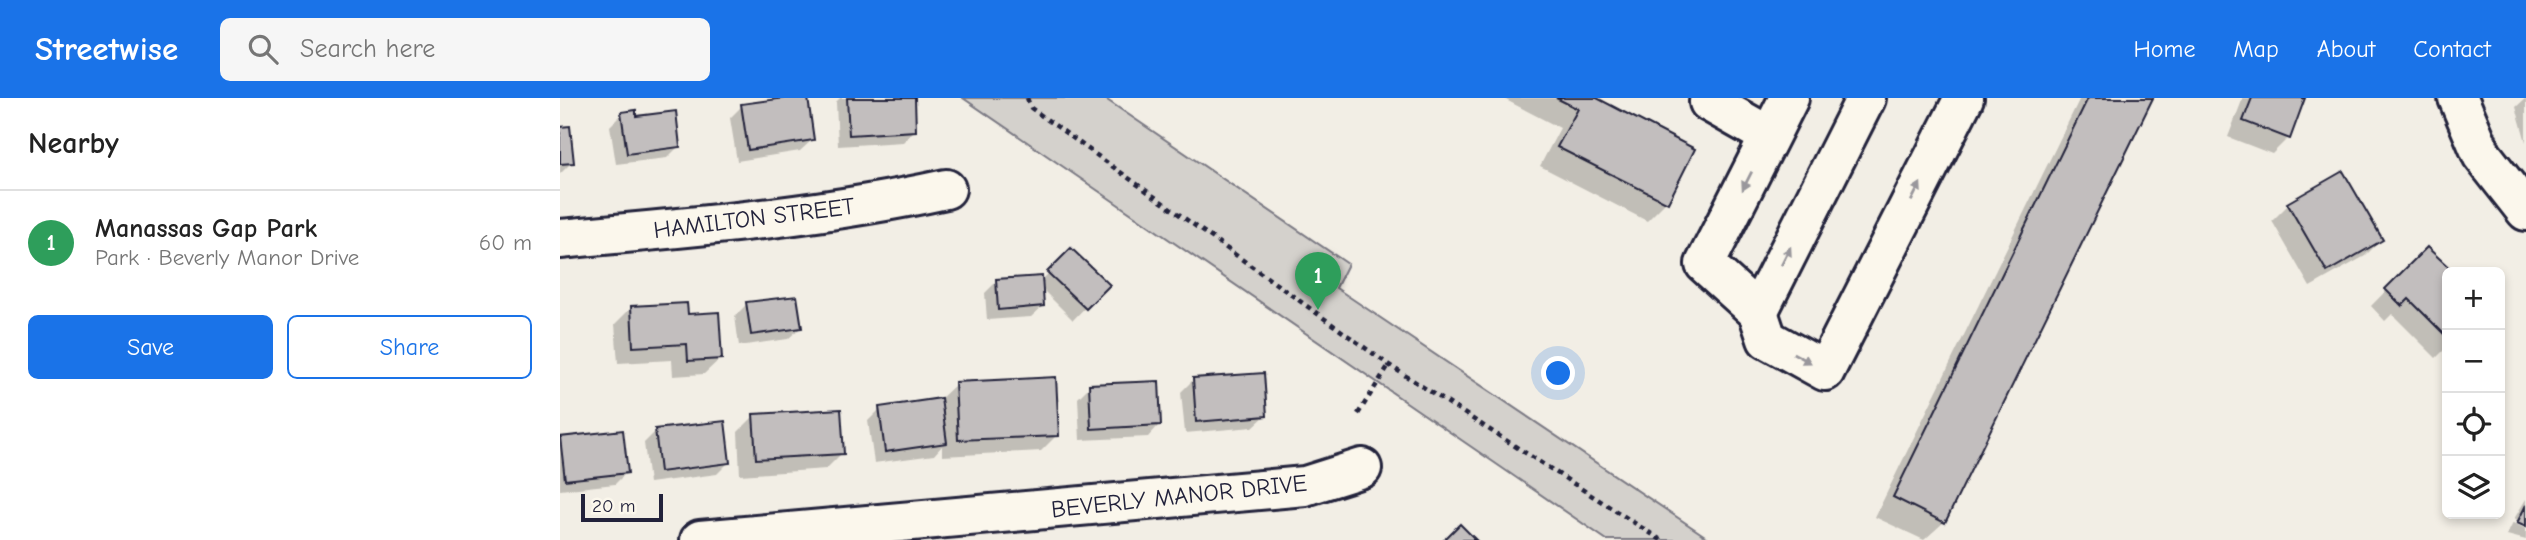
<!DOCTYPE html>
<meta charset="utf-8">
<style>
body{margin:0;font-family:"Comic Neue",sans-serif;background:#f6f6f6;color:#222}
.controls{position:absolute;right:21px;bottom:21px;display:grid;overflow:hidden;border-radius:10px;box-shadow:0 4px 10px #0003}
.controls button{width:63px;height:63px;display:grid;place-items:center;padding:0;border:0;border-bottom:2px solid #e0e0e0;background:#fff;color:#222;font:35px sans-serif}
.scale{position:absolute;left:21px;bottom:18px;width:82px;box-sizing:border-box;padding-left:7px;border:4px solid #22223b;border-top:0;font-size:19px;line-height:24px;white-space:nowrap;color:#22223b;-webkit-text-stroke:5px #fbf7ec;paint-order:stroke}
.you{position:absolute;left:999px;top:276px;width:24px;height:24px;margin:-18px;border:5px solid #fff;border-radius:50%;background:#1a73e8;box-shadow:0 0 0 10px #1a73e833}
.badge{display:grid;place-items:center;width:46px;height:46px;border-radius:50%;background:#1a73e8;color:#fff;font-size:23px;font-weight:700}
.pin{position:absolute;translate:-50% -58px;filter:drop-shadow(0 2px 4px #0008)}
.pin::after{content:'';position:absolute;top:37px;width:24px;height:21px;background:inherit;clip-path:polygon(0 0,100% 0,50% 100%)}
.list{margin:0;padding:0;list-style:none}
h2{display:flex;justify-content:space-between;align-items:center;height:91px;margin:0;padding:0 28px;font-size:30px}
h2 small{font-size:23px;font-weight:400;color:#767676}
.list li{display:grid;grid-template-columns:46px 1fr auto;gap:21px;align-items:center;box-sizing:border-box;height:105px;padding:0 28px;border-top:2px solid #e0e0e0}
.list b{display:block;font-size:26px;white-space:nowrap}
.list p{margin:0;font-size:23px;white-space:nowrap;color:#767676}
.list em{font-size:23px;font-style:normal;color:#767676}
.actions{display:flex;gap:14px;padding:21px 28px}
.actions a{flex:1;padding:16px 0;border:2px solid #1a73e8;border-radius:10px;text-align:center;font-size:24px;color:#1a73e8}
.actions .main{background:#1a73e8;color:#fff}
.icon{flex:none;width:38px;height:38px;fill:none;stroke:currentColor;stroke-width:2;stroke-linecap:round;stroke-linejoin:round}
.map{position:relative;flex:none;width:1966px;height:442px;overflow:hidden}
header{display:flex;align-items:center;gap:42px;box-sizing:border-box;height:98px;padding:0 35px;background:#1a73e8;color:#fff}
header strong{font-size:33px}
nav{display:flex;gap:38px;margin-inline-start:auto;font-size:24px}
.search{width:490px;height:63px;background:#f6f6f6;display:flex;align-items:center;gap:18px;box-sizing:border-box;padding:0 24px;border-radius:10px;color:#767676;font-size:26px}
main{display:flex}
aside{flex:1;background:#fff}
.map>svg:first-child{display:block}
</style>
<header>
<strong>Streetwise</strong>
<div class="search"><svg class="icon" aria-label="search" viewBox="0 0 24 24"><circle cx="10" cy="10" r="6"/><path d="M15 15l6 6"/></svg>Search here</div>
<nav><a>Home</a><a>Map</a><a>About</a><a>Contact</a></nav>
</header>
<main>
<aside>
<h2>Nearby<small></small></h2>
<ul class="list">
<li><span class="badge" style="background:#2e9e5b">1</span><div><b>Manassas Gap Park</b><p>Park · Beverly Manor Drive</p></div><em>60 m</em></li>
</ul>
<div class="actions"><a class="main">Save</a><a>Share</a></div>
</aside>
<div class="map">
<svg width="1966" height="442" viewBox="0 0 1966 442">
<rect width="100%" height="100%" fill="#f2eee5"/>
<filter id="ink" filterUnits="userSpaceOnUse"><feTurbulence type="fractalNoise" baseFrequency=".0143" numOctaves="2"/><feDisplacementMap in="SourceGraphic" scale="14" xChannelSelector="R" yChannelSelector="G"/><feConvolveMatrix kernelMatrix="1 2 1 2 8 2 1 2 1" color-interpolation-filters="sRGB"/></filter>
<g filter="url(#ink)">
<!-- green -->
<path fill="#d4d1cc" stroke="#7b7a84" stroke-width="2" d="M403 0H544L788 166 776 190 1151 442H1047Z"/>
<!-- shadow -->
<g fill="#0003">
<path d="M246 0 252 42 240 53 177 63 170 20 182 8Z"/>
<path d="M280 0H353L355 32 343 44 278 48 276 4Z"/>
<path d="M947 0H1033L1106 104 1087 123 980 68 1000 30 946 2Z"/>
<path d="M1520 0H1591L1384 424 1364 442 1315 419Z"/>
<path d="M1683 0H1743L1728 40 1712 56 1668 39Z"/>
<path d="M1966 0V44L1956 9Z"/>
<path d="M62 16 75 20 119 48 107 60 56 66 50 28Z"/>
<path d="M0 31 12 64 0 76Z"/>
<path d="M1729 106 1821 142 1805 158 1750 189 1712 123Z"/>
<path d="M1867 151 1891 174H1887V249L1876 260 1832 216 1825 223 1811 208Z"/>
<path d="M512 152 547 187 513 222 482 191 483 208 471 219 427 222 425 195 437 183H481Z"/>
<path d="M187 206 240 230 228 241 179 248 175 218Z"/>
<path d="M71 210 127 217 161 260 144 276 113 278 112 262 58 265 55 226Z"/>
<path d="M633 282 705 318 693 329 625 335 621 294Z"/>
<path d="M396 286 497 337 481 353 382 358V348L374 357 314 365 308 323 320 311 379 302Z"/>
<path d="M530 288 599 327 588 339 520 342 518 300Z"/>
<path d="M194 318 282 355 266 371 180 377 178 334Z"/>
<path d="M96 333 169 364 157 376 89 385 84 345Z"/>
<path d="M0 341H1L67 374 55 386 0 392Z"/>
<path d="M1966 401V427L1954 421Z"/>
<path d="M1953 425 1966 431V442L1947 437Z"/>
</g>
<!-- building -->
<g fill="#c2bebe" stroke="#22223b" stroke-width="2">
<path d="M225 0H248L254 42 188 52 181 6Z"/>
<path d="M287 0H355L356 33 289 37Z"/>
<path d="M996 0H1037L1135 51 1108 105 997 49 1018 11Z"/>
<path d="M1528 0H1593L1385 425 1333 399Z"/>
<path d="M1692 0H1745L1730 41 1683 23Z"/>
<path d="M76 12V18L116 13 120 49 67 56 61 14Z"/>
<path d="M10 28 14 65 0 66V29Z"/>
<path d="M1783 73 1823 142 1767 174 1727 105Z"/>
<path d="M1867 149 1894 174H1887V239L1849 201 1842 208 1825 191Z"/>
<path d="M511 150 550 187 526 211 487 174Z"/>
<path d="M482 178 484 208 438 212 436 181Z"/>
<path d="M237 198 242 230 191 237 186 204Z"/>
<path d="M127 205 128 216 159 214 162 261 128 263 127 246 73 249 71 208Z"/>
<path d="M704 275 707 318 636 324 633 280Z"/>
<path d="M496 279 499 338 398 342 395 284Z"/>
<path d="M599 283 601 327 531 331 529 286Z"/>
<path d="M381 300 387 345 325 354 319 309Z"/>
<path d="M281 311 284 356 196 361 193 316Z"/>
<path d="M165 323 170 365 100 374 95 331Z"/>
<path d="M63 332 68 375 5 382 0 339Z"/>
<path d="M1966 407V429L1957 425Z"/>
<path d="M900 426 916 442H884Z"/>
</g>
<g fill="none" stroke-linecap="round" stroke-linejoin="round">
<!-- minor casing -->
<g stroke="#22223b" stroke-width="44">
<g id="minor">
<path d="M1151 0 1149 4 1209 38"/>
<path d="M1229 0 1145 166 1198 214 1306 0"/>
<path d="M1898 0 1922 57 1966 113"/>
<path d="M0 141C130 129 259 119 386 91"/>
<path d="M1198 214 1207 241 1265 273 1404 0"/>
<path d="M140 442 745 388 802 370"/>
</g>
</g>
<!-- path -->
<g stroke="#22223b" stroke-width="4.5" stroke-dasharray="5 5" stroke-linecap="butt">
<path d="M467 0 471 10 829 267 1101 442"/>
<path d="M798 316 829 267"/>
</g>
<!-- minor -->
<use href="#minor" stroke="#fbf7ec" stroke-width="38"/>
</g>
<!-- one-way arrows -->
<defs><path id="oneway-solid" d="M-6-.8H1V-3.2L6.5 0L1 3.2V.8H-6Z" transform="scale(1.75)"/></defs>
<g fill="#99979c">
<use href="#oneway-solid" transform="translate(1187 83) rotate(117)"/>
<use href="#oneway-solid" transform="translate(1356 94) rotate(-63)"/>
<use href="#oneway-solid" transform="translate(1226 158) rotate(-63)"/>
<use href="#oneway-solid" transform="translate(1242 260) rotate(29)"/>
</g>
</g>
<g text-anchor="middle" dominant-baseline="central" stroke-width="5" stroke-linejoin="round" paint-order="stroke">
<!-- street labels -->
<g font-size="24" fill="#22223b" stroke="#fbf7ec">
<text transform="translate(194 120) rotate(-7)">HAMILTON STREET</text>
<text transform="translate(619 398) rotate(-6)">BEVERLY MANOR DRIVE</text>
</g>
</g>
</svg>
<div class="controls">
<button>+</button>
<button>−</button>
<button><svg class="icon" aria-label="locate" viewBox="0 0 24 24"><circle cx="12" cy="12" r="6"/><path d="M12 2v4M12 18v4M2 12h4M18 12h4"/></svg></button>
<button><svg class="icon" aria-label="layers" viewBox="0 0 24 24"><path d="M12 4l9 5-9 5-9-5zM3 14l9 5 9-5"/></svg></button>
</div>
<div class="scale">20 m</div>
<div class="you"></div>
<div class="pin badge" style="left:758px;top:212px;background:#2e9e5b">1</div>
</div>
</main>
